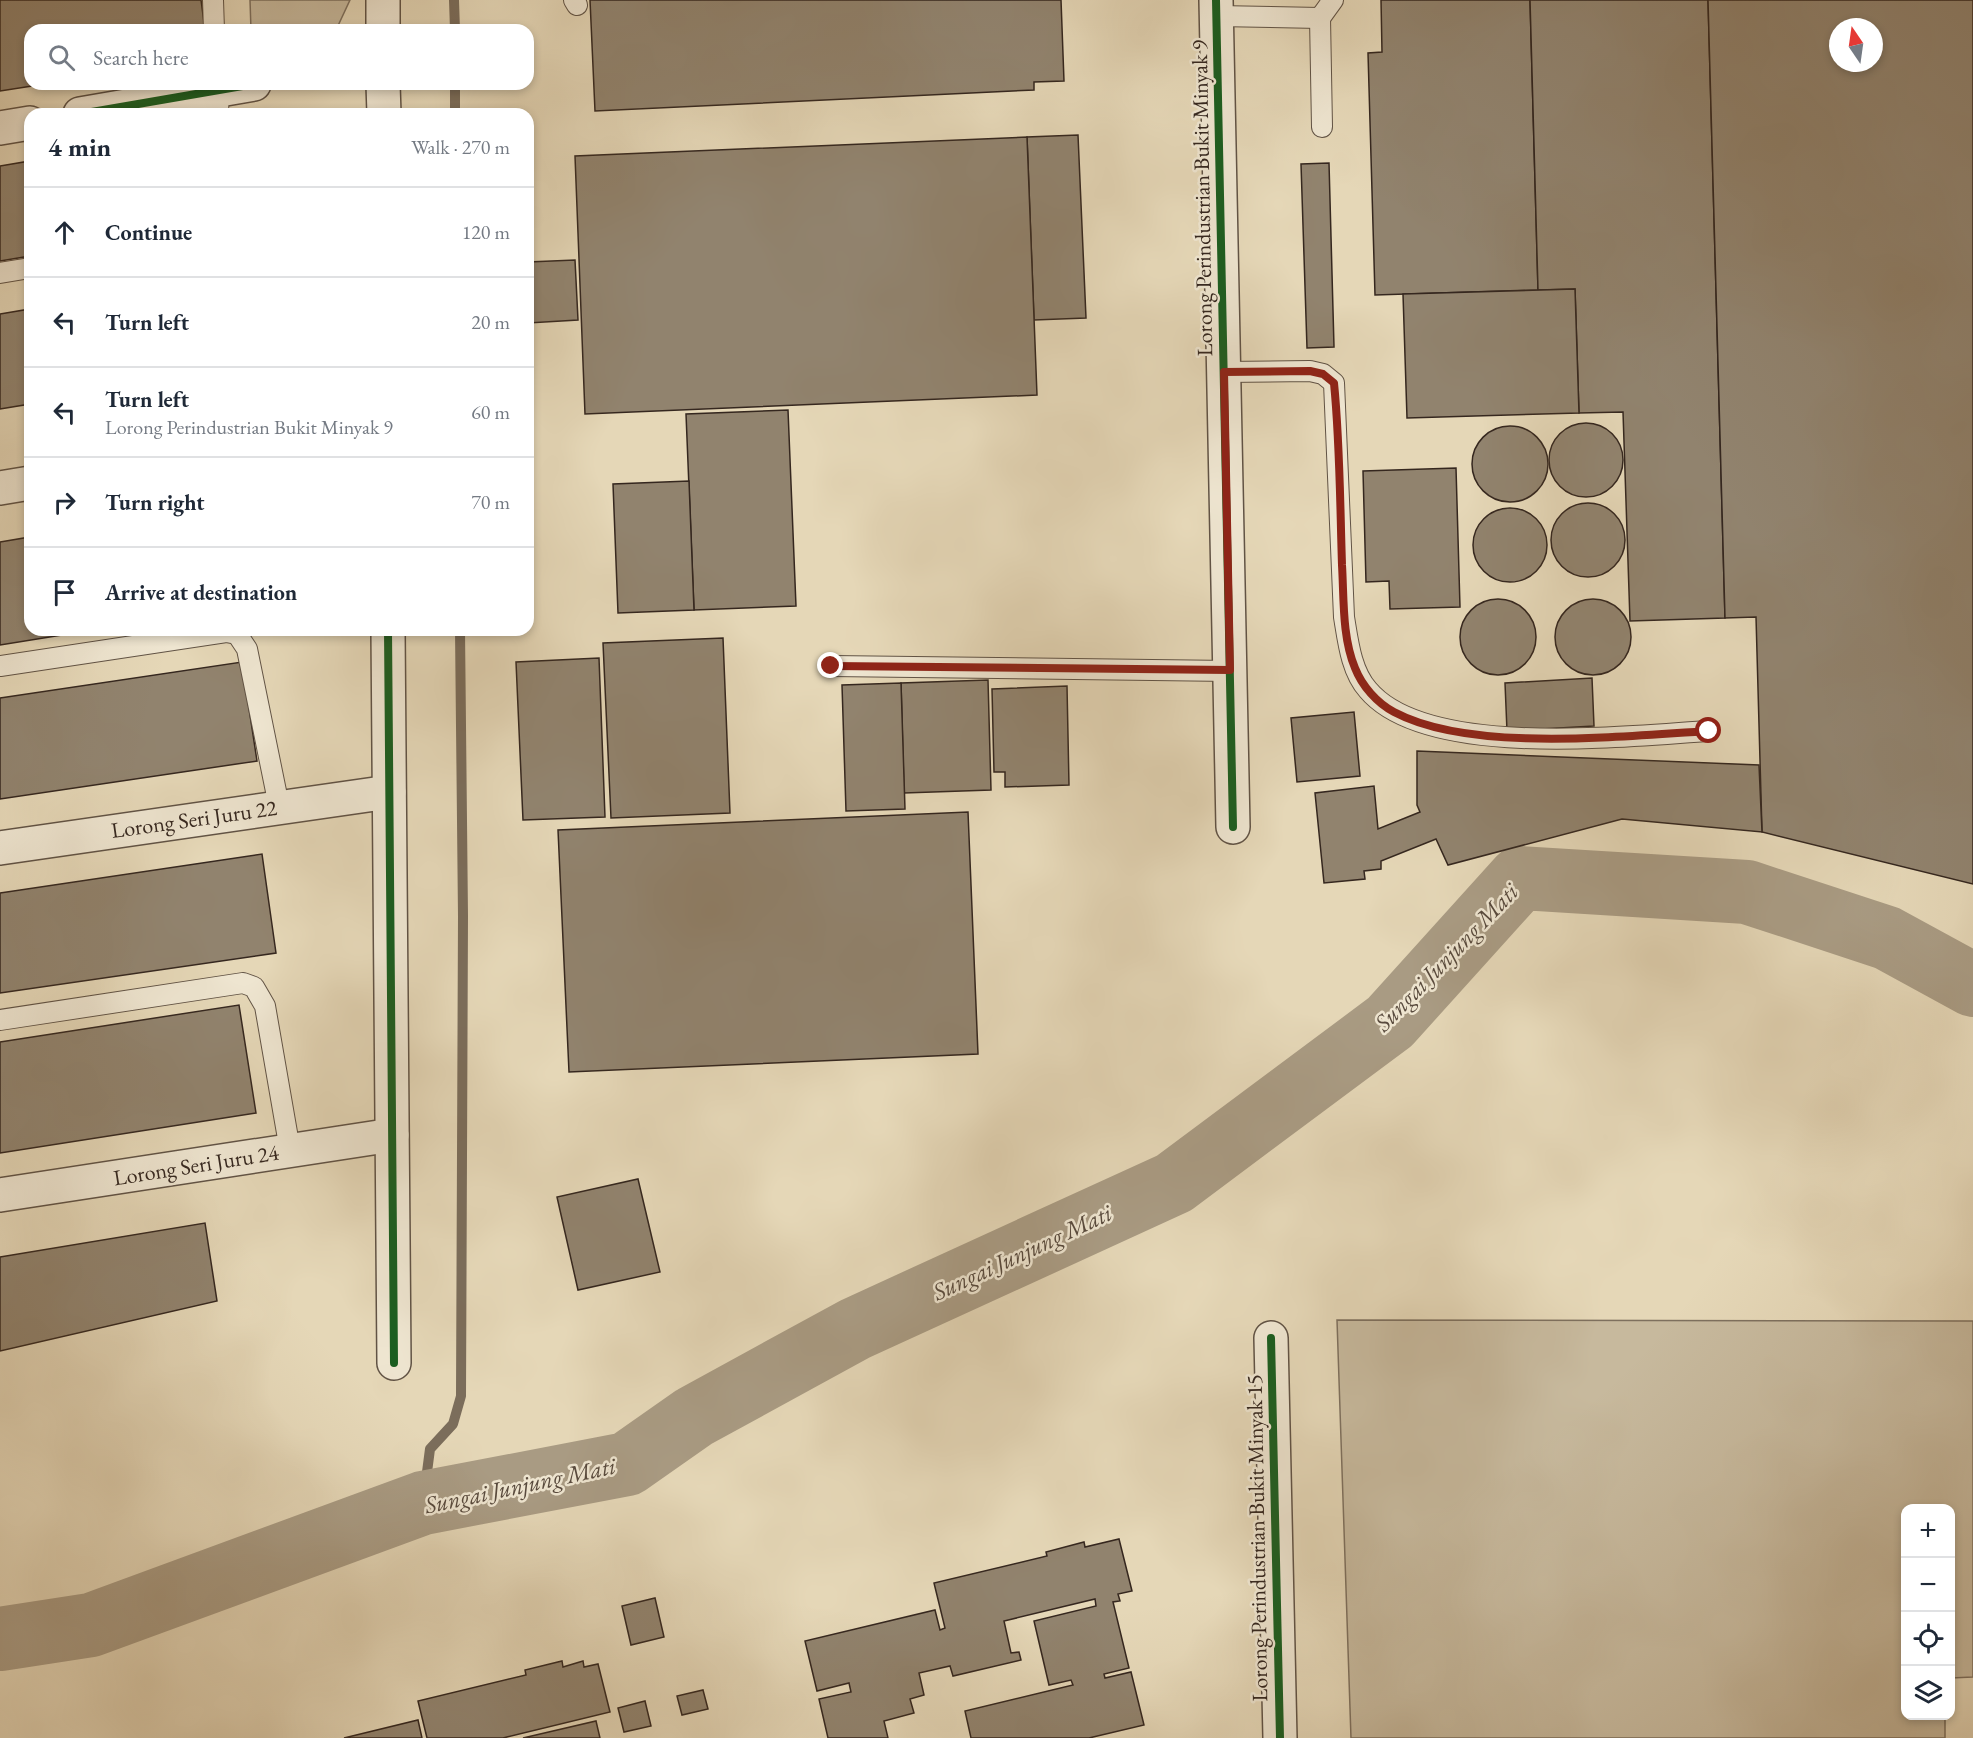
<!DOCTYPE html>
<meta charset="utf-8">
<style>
body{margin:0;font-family:"EB Garamond",serif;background:#f2f2f3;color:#1f2937}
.controls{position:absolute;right:18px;bottom:18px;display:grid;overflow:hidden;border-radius:12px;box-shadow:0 3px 9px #0003}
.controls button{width:54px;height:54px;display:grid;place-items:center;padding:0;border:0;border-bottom:2px solid #e0e1e3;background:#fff;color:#1f2937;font:30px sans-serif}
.compass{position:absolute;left:1829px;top:18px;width:54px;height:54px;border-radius:50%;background:#fff;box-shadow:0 3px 9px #0003;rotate:347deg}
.stop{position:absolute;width:18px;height:18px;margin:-14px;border:4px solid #8f2418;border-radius:50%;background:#fff}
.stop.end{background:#8f2418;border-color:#fff;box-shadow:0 2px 6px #0008}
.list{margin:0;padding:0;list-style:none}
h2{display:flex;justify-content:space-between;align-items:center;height:78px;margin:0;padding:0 24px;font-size:26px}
h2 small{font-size:20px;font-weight:400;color:#747a83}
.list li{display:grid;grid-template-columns:39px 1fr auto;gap:18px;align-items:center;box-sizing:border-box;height:90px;padding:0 24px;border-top:2px solid #e0e1e3}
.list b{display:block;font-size:22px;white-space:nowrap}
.list p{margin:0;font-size:20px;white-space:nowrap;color:#747a83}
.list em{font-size:20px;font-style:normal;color:#747a83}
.icon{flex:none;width:33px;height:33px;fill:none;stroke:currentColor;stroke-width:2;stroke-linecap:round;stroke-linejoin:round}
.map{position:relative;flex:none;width:1973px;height:1738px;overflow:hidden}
.search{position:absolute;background:#fff;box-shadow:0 3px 9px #0003;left:24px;top:24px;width:510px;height:66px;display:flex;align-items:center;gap:15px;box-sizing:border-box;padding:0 21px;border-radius:18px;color:#747a83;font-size:22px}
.panel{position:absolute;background:#fff;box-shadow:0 3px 9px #0003;left:24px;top:108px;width:510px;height:528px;border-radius:18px}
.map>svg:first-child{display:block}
</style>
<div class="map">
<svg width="1973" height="1738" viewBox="0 0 1973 1738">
<rect width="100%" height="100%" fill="#e5d7b7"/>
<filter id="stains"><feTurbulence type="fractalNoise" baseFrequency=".00333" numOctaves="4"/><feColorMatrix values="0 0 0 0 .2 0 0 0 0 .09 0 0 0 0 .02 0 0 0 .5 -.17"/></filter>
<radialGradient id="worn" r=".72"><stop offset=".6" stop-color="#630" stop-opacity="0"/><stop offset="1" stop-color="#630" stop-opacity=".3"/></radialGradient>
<!-- green -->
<g fill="#c7b99d" stroke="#7e705e" stroke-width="1.5">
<path d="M250 0H350L336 30H251Z"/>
<path d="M1337 1320 1973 1321V1677L1951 1678 1950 1508H1906V1716H1945V1738H1351Z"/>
</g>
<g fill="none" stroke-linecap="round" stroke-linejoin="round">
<!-- stream -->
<g stroke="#7b6d5b" stroke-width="10">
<path d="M454 0 455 30"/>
<path d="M455 84V114"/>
<path d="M423 1503 430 1449 453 1424 461 1396 463 916 460 630"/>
</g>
<!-- river -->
<path stroke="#a99b83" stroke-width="64" d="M0 1639 91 1625 423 1503 627 1464 694 1417 855 1329 1174 1183 1390 1022 1520 878 1747 892 1887 938 1973 985"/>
</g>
<!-- building -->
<g fill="#91836e" stroke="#35271f" stroke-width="1.5" fill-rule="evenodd">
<path d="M0 0H201L205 30H30V84H45L0 91Z"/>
<path d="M590 0H1061L1064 81 1034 82V90L595 111Z"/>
<path d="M1381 0H1530L1538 290 1375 295 1368 53 1382 52Z"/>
<path d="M1530 0H1708L1725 618 1630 621 1623 412 1579 413 1575 289 1538 290Z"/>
<path d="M1708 0H1973V884L1762 832 1756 617 1725 618ZM1838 27H1874V63H1838Z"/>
<path d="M1078 135 1086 318 1034 320 1027 137Z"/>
<path d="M1027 137 1037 395 585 414 575 156Z"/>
<path d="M30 161V256L0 261V166Z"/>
<path d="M1329 163 1334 347 1307 348 1301 164Z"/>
<path d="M575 260 578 320 528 323V262Z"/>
<path d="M1575 289 1579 413 1407 418 1403 294Z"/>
<path d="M30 309V404L0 409V314Z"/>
<path d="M788 410 796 606 694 610 686 414Z"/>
<circle cx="1586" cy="460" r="37"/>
<circle cx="1510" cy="464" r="38"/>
<path d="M1456 468 1460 607 1390 609 1389 581 1366 582 1363 471Z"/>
<path d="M689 481 694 610 618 613 613 484Z"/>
<circle cx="1588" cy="540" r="37"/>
<circle cx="1510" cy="545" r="37"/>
<path d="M30 537V630H93L0 645V542Z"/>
<circle cx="1498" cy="637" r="38"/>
<circle cx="1593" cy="637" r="38"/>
<path d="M723 638 730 813 611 818 603 643Z"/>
<path d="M599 658 605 817 523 820 516 662Z"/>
<path d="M242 662 257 761 0 799V698Z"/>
<path d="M1592 678 1594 726 1507 731 1505 683Z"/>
<path d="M988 680 991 790 904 793 901 683Z"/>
<path d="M901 683 905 809 846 811 842 685Z"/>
<path d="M1067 686 1069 785 1005 787V772H994L992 689Z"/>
<path d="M1354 712 1360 776 1297 782 1291 718Z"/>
<path d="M1417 751 1759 765 1762 832 1622 819 1448 865 1436 839 1381 861V869L1364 871 1365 879 1324 883 1315 793 1374 786 1378 829 1420 812 1417 805Z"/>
<path d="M968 812 978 1054 569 1072 558 830Z"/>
<path d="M262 854 276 953 0 993V893Z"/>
<path d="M239 1005 256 1113 0 1153V1042Z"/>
<path d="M638 1179 660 1272 578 1290 557 1197Z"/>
<path d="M205 1223 217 1301 0 1351V1257Z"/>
<path d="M1119 1539 1132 1591 1118 1594 1120 1601 1113 1602 1129 1668 1104 1674 1105 1678 1131 1672 1144 1725 1089 1738H971L965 1711 1073 1685 1071 1680 1049 1685 1034 1621 1096 1606 1095 1599 1004 1621 1011 1653 1019 1652 1021 1660 953 1676 950 1666 919 1673 924 1695 910 1699 914 1713 884 1721 888 1738H828L819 1699 851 1692 849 1683 817 1691 805 1641 935 1610 940 1630 945 1628 934 1583 1047 1556 1046 1552 1084 1542 1085 1547Z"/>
<path d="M655 1598 664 1637 631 1645 622 1606Z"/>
<path d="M562 1661 563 1667 583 1661 584 1667 598 1664 610 1712 503 1738H427L418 1701 526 1675 525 1670Z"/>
<path d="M703 1690 708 1709 682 1715 677 1696Z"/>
<path d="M645 1701 651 1726 624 1732 618 1708Z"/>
<path d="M418 1720 422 1738H344Z"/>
<path d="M596 1721 600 1738H523Z"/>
</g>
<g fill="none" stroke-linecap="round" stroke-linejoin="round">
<!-- service casing -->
<g stroke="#615345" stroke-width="22">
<g id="service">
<path d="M213 0 214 30"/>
<path d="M574 0 577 5"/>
<path d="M1217 16 1320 18 1333 0"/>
<path d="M1320 18 1322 127"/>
<path d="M218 114 219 84"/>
<path d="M0 273 30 268"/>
<path d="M1224 372 1310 371 1323 374 1334 383 1344 617C1348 641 1351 671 1368 690 1426 759 1626 736 1709 731"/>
<path d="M0 666 226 632 237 634 247 649 279 806"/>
<path d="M831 666 1230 671"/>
<path d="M0 1020 243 983 254 987 265 1006 290 1150"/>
</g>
</g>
<!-- minor casing -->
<g stroke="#615345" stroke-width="36">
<g id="minor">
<path d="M383 0V30"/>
<path d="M1216 0 1233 827"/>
<path d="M383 84 384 114"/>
<path d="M80 114 254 84"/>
<path d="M0 128 30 123"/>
<path d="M0 488 30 483"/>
<path d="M388 630 394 1363"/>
<path d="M0 848 389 792"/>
<path d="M0 1195 392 1135"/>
<path d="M1271 1338 1280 1738"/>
</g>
</g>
<!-- service -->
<use href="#service" stroke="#eee5d0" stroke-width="20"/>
<!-- minor -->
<use href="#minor" stroke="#eee5d0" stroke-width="33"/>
<!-- cycleway casing -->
<g stroke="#eee5d0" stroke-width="11">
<g id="cycleway">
<path d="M1216 0 1233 827"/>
<path d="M80 114 254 84"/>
<path d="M388 630 394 1363"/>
<path d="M1271 1338 1280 1738"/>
</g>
</g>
<!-- cycleway -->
<use href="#cycleway" stroke="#1b5e20" stroke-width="8"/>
</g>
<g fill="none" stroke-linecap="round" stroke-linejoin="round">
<!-- route -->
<path stroke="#8f2418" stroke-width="8" d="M831 666 1230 670 1224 372 1310 371 1323 374 1334 383C1340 443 1340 504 1342 565 1344 598 1342 637 1355 668 1362 686 1377 703 1394 712 1471 753 1622 736 1709 731"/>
</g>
<g text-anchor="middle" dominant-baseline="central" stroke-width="5" stroke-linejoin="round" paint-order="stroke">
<!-- street labels -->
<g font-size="22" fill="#35271f" stroke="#eee5d0">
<text transform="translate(1202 198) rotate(-91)">Lorong Perindustrian Bukit Minyak 9</text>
<text transform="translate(194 819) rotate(-8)">Lorong Seri Juru 22</text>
<text transform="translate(196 1165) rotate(-9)">Lorong Seri Juru 24</text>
<text transform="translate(1257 1538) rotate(-91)">Lorong Perindustrian Bukit Minyak 15</text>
</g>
<!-- water labels -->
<g font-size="24" font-style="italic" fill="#584a3d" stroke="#eee5d0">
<text transform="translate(1446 957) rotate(-46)">Sungai Junjung Mati</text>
<text transform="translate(1022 1252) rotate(-25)">Sungai Junjung Mati</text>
<text transform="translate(520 1485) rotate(-12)">Sungai Junjung Mati</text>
</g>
</g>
<rect width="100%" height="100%" filter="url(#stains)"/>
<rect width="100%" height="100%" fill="url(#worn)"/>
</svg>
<div class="controls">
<button>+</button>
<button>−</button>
<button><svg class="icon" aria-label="locate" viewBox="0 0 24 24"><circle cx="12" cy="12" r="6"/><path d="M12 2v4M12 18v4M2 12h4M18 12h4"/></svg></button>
<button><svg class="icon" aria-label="layers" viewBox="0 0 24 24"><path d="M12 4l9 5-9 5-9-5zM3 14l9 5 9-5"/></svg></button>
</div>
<svg class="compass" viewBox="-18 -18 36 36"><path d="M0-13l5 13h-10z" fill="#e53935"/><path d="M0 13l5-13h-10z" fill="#747a83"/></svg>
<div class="stop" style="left:1709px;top:731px"></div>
<div class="stop end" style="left:831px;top:666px"></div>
<div class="search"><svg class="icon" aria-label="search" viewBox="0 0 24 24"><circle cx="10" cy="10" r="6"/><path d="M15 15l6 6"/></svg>Search here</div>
<section class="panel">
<h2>4 min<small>Walk · 270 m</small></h2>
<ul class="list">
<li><svg class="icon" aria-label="ahead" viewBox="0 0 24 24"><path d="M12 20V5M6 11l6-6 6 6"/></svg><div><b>Continue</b></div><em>120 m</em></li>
<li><svg class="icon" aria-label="left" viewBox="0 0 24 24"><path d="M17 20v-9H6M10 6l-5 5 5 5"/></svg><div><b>Turn left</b></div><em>20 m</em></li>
<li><svg class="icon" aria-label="left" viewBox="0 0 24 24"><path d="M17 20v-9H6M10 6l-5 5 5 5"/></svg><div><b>Turn left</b><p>Lorong Perindustrian Bukit Minyak 9</p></div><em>60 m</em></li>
<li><svg class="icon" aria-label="right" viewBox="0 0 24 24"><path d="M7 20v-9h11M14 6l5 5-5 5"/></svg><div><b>Turn right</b></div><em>70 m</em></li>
<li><svg class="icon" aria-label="arrive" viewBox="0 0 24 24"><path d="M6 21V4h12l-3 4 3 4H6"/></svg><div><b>Arrive at destination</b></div></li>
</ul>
</section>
</div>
